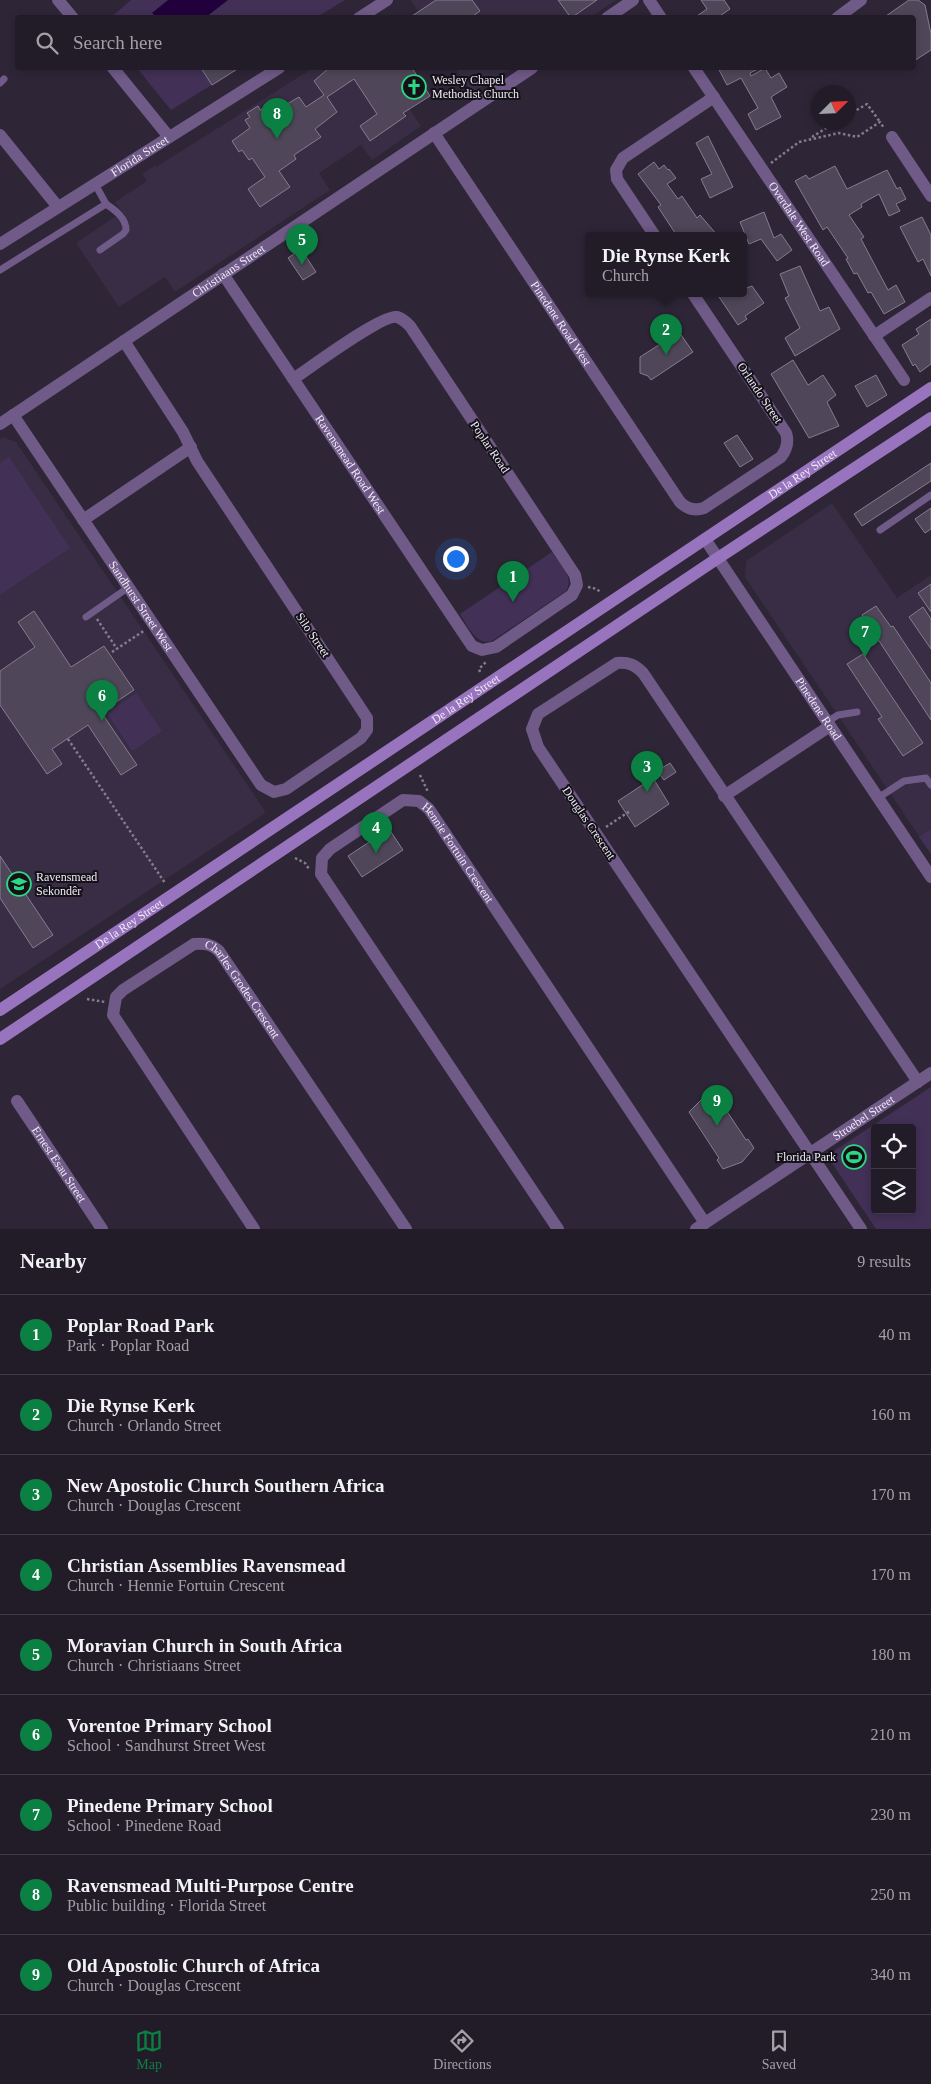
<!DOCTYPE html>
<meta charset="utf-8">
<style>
body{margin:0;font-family:"Times New Roman",serif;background:#2a2531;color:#f1f3f6}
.controls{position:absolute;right:15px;bottom:15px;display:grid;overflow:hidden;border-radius:5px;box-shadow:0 2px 8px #0003}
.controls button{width:45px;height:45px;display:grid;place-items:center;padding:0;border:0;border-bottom:1px solid #3f3a46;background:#221c29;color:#f1f3f6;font:25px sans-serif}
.compass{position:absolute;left:811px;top:85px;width:45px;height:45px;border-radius:50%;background:#221c29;box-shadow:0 2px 8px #0003;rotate:66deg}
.you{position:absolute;left:455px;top:558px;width:18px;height:18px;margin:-12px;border:4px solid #fff;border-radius:50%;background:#1a73e8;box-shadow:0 0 0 8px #1a73e833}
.badge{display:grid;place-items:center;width:32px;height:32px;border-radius:50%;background:#0b8043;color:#fff;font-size:16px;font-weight:700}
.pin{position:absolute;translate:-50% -41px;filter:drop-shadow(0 1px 2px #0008)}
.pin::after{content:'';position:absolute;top:26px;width:18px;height:15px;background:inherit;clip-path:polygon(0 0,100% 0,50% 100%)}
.popup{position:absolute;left:585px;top:232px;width:162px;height:65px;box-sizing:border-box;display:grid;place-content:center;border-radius:5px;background:#221c29;filter:drop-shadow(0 1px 4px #0005);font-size:16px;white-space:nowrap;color:#a2a1a8}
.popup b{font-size:19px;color:#f1f3f6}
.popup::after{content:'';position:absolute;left:50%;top:100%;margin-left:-10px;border:10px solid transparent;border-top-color:#221c29}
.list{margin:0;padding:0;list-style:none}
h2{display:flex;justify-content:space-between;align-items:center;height:65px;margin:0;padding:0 20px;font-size:21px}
h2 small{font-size:16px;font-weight:400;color:#a2a1a8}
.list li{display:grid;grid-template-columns:32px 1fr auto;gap:15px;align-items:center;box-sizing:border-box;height:80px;padding:0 20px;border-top:1px solid #3f3a46}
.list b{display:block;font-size:19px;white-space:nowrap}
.list p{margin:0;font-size:16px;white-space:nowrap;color:#a2a1a8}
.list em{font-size:16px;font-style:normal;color:#a2a1a8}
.icon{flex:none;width:28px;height:28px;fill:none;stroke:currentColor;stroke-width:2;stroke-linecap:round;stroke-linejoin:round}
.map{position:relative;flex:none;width:931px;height:1229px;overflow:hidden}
.search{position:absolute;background:#221c29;box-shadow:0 2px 8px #0003;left:15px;right:15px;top:15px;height:55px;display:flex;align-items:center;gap:12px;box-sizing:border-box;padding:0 18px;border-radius:5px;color:#a2a1a8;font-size:19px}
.sheet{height:785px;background:#221c29}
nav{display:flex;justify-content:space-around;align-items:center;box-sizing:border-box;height:70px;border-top:1px solid #3f3a46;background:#221c29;font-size:14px;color:#a2a1a8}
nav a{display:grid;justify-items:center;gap:2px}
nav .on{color:#0b8043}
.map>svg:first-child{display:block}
</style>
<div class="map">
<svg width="931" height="1229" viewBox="0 0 931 1229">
<rect width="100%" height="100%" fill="#2e2637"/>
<!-- built -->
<g fill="#382d44">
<path d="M412 0H616L589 18 422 17 411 1Z"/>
<path d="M313 68H382L421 126 372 160 361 145 319 173 330 190 175 292 165 277 119 307 76 243 122 212 115 202 147 181 142 174 155 165 156 167Z"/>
<path d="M455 68H512L472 93Z"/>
<path d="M3 437 16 442 265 811 264 814 0 989V440Z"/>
<path d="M832 503 897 598 931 575V854L745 577 746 561Z"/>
</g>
<!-- green -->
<g fill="#423056" fill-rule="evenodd">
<path d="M131 0H345L317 17 110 18Z"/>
<path d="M137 68H239L171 110Z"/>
<path d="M9 457 70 548 0 595V463Z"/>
<path d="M552 552C559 563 575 577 566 591L492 641C476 646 467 625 460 614Z"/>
<path d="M136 693 162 731 132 751 107 713Z"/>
<path d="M931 829V854L919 837Z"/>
<path d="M931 1087V1229H876L832 1163 834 1151ZM875 1128H912V1210H875Z"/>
</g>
<!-- water -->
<path fill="#22003c" d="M168 0H228L206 17H156L152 13Z"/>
<!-- building -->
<g fill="#4f4759" stroke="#857c90">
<path d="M436 0H472L480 11 470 18H409Z"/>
<path d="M558 0H597L571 18Z"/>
<path d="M701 0H724L730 9 717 18H694L707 9Z"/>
<path d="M909 0H918L925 5 931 34V50L914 61V18H883Z"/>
<path d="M201 68H239L212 85Z"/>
<path d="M329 68H412L430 96 403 113 406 116 370 141 360 126 377 114 354 79 327 97 337 112 315 129 321 137 294 155 296 159 279 171 290 187 260 207 248 189 265 177 252 158 249 160 242 150 239 152 232 141 250 128 245 120 250 117 247 113 258 106 260 110 266 107 270 114 299 97 306 107 324 95 314 81Z"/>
<path d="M718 68H760L750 73 751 76 765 68 771 78 779 73 787 87 771 97 781 117 756 130 748 114 758 108 741 78 727 85Z"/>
<path d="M708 136 733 187 710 198 701 179 712 174 696 143Z"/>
<path d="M654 162 659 169 664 165 668 170 669 169 676 178 667 184 678 199 682 196 697 218 700 215 718 236H677L658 207 661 205 638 174Z"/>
<path d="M835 166 847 189 887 170 897 189 900 187 906 199 896 204 900 211 889 216 879 194 861 204 862 207 849 215 864 237 861 239 888 290 896 285 905 302 884 314 871 292 868 293 857 273 854 274 846 259 848 258 827 227 823 230 795 181 806 175 809 179Z"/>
<path d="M764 212 774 238 781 234 792 250 777 261 761 239 749 244 740 222Z"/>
<path d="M922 217 931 235V276L923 259 918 262 900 227Z"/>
<path d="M301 249 316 272 303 280 288 258Z"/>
<path d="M800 266 820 311 829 307 840 329 795 356 785 338 800 328 785 298 789 296 780 274Z"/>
<path d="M752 286 764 303 745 316 747 319 738 325 717 294H744V289Z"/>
<path d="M931 319V364L920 372 915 364 913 366 902 345 919 334 916 329Z"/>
<path d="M679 332 693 352 651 380 648 376 640 373V357Z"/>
<path d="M793 360 808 385 823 375 836 395 827 402 839 426 809 438 771 374Z"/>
<path d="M876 375 887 395 867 407 855 386Z"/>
<path d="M737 435 753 459 740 467 724 443Z"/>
<path d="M931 463V481L862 526 854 514Z"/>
<path d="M931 508V529L925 533 915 519Z"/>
<path d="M931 584V612L918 593Z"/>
<path d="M876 606 891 627 893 626 931 683V720L862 615Z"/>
<path d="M923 607 931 619V649L909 617Z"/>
<path d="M34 611 71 667 104 646 134 690 101 712 137 765 121 775 88 725 52 749 62 764 47 774 0 705V671L35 647 18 622Z"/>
<path d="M863 654 923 743 903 756 878 719 882 717 847 664Z"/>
<path d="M670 763 676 772 664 780 657 771Z"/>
<path d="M653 778 669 804 635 827 618 801Z"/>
<path d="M389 829 403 850 362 877 348 856Z"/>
<path d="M0 856 53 935 33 948 0 898Z"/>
<path d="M716 1095 721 1102 724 1100 729 1108 726 1110 746 1140 748 1139 754 1148 742 1162 723 1169 717 1160 719 1158 689 1112 701 1100Z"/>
</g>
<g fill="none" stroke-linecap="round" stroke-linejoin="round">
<!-- path -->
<g stroke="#847d8c" stroke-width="2.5" stroke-dasharray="2.5 2.5" stroke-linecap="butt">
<path d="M848 115 867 104 880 122"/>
<path d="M812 137 836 122"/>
<path d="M771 163 799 142 839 133 857 137 880 122 884 128"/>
<path d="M588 587 597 589 600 592"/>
<path d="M97 619 117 649"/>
<path d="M112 652 145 630"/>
<path d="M480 672 479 669 486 662"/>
<path d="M68 739 165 883"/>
<path d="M420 775 428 792"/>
<path d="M606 827 630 811"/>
<path d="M295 858 305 863 309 869"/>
<path d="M87 999 105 1002"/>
</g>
<!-- lane -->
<g stroke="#705a88" stroke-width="7">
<path d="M0 83 4 79"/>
<path d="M100 250 123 234 126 230C126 218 115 210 106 204"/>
<path d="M0 270 106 204 95 184"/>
<path d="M880 530 931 495"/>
<path d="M86 617 129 587"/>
<path d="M827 722 838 715 857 712"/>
<path d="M878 798 904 781 926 778 931 785"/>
</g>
<!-- street -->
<g stroke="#705a88" stroke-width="12">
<path d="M58 0 73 18"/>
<path d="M649 0 661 18"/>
<path d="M359 18 387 0"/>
<path d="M607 18 633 0"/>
<path d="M837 18 861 0"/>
<path d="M113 68 169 137"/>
<path id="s1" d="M694 68 904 380"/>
<path id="s2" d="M434 133 680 502C687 509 695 511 704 508L781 457C787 449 789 442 786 433L693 294"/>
<path d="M0 135 58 207"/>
<path d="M892 137 931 196"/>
<path d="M655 236 617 179 616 170 623 158 714 97"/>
<path id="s3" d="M0 244 279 68"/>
<path id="s4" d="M223 274 472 646 482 650 496 647 572 595 577 585 575 575 410 326C406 322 402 318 397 317 382 314 310 368 293 379"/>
<path d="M874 336 931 298"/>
<path id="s5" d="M13 415 261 785 274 792 286 789 361 738 367 730V718L197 461 183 432 124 341"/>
<path id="s6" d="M0 424 532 68"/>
<path d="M83 520 191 447"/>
<path id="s7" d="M705 539 931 877"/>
<path d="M724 796 830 726"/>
<path id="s8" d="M17 1101 102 1229"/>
<path id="s9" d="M254 1229 113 1015 116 997 123 990 194 944C205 943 211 944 219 951L406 1229"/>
<path id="s10" d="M558 1229 321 874 322 858 330 849 403 800 419 801 429 809 705 1223"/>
<path id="s11" d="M696 1229 931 1073"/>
<path d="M861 1229 538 747 532 729 538 714 617 663C629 662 635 665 643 673L918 1082"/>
</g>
<!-- secondary -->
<g stroke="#9874be" stroke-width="12">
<path id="s12" d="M0 1010 931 388"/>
<path d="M0 1039 718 558 931 418"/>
</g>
</g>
<!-- icons -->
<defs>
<g id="church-ring" transform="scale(1.25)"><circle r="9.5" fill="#141118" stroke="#2dd884" stroke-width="1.5"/><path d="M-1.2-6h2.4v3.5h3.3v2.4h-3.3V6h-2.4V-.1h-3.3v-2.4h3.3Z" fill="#2dd884"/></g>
<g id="school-ring" transform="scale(1.25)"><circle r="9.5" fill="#141118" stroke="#2dd884" stroke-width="1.5"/><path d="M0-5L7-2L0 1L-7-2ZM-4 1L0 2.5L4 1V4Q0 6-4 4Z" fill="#2dd884"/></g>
<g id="stadium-ring" transform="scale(1.25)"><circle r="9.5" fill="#141118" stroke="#2dd884" stroke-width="1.5"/><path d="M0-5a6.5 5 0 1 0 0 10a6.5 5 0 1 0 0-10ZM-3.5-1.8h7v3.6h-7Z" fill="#2dd884"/></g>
</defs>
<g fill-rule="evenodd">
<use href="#church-ring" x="414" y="87"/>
<use href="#school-ring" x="19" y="884"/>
<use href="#stadium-ring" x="854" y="1157"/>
</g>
<g text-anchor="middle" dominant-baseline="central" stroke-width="4" stroke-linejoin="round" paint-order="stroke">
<!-- poi labels -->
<g font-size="12" fill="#f0ebf7" stroke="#141118" text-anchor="start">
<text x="432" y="80">Wesley Chapel<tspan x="432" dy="14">Methodist Church</tspan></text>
<text x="36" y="877">Ravensmead<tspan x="36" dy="14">Sekondêr</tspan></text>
<text x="836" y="1157" text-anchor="end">Florida Park</text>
</g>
<!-- street labels -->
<g font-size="12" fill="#f0ebf7" stroke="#141118">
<text stroke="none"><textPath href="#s3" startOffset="165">Florida Street</textPath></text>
<text stroke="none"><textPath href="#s1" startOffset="188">Overdale West Road</textPath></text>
<text stroke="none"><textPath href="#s6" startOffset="275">Christiaans Street</textPath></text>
<text stroke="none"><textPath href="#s2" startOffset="229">Pinedene Road West</textPath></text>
<text transform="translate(760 393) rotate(56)">Orlando Street</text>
<text transform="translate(490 447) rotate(56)">Poplar Road</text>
<text stroke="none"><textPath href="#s4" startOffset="229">Ravensmead Road West</textPath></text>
<text stroke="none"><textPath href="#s12" startOffset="965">De la Rey Street</textPath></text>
<text stroke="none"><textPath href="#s5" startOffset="230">Sandhurst Street West</textPath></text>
<text transform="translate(313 635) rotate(56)">Silo Street</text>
<text stroke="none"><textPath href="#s12" startOffset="560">De la Rey Street</textPath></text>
<text stroke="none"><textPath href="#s7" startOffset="204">Pinedene Road</textPath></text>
<text transform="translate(589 823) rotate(56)">Douglas Crescent</text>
<text stroke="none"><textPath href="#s10" startOffset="624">Hennie Fortuin Crescent</textPath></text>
<text stroke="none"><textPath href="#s12" startOffset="155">De la Rey Street</textPath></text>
<text stroke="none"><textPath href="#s9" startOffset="440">Charles Grodes Crescent</textPath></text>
<text stroke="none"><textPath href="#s11" startOffset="201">Stroebel Street</textPath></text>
<text stroke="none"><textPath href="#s8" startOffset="76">Ernest Esau Street</textPath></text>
</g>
</g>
</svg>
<div class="controls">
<button><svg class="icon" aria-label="locate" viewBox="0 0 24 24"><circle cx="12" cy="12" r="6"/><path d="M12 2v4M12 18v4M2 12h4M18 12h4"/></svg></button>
<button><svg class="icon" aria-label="layers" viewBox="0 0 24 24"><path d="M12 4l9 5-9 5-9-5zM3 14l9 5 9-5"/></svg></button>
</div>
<svg class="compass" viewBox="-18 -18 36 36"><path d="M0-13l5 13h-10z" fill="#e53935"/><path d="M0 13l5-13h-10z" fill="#a2a1a8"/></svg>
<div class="you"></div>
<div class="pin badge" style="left:513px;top:602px">1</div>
<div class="pin badge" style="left:666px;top:355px">2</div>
<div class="popup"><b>Die Rynse Kerk</b>Church</div>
<div class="pin badge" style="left:647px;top:792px">3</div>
<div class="pin badge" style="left:376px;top:853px">4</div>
<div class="pin badge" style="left:302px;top:265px">5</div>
<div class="pin badge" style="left:102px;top:721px">6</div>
<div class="pin badge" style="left:865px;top:657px">7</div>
<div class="pin badge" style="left:277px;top:139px">8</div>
<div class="pin badge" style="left:717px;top:1126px">9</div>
<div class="search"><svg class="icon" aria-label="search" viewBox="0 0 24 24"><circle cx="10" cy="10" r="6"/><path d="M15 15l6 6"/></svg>Search here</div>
</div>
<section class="sheet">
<h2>Nearby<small>9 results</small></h2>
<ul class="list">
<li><span class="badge">1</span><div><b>Poplar Road Park</b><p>Park · Poplar Road</p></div><em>40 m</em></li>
<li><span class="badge">2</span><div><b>Die Rynse Kerk</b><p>Church · Orlando Street</p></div><em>160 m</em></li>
<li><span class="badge">3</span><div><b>New Apostolic Church Southern Africa</b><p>Church · Douglas Crescent</p></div><em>170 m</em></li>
<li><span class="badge">4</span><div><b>Christian Assemblies Ravensmead</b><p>Church · Hennie Fortuin Crescent</p></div><em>170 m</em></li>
<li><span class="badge">5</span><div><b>Moravian Church in South Africa</b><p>Church · Christiaans Street</p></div><em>180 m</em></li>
<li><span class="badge">6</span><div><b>Vorentoe Primary School</b><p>School · Sandhurst Street West</p></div><em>210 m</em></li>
<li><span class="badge">7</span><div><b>Pinedene Primary School</b><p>School · Pinedene Road</p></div><em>230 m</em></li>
<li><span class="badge">8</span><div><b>Ravensmead Multi-Purpose Centre</b><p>Public building · Florida Street</p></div><em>250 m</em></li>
<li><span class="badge">9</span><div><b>Old Apostolic Church of Africa</b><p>Church · Douglas Crescent</p></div><em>340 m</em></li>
</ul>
</section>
<nav>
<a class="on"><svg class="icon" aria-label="map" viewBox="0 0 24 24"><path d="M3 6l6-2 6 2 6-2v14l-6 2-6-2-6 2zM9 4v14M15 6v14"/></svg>Map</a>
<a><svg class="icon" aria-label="directions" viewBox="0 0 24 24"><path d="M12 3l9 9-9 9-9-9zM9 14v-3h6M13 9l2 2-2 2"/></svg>Directions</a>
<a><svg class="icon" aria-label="saved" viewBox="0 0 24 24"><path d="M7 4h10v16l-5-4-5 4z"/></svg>Saved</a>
</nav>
